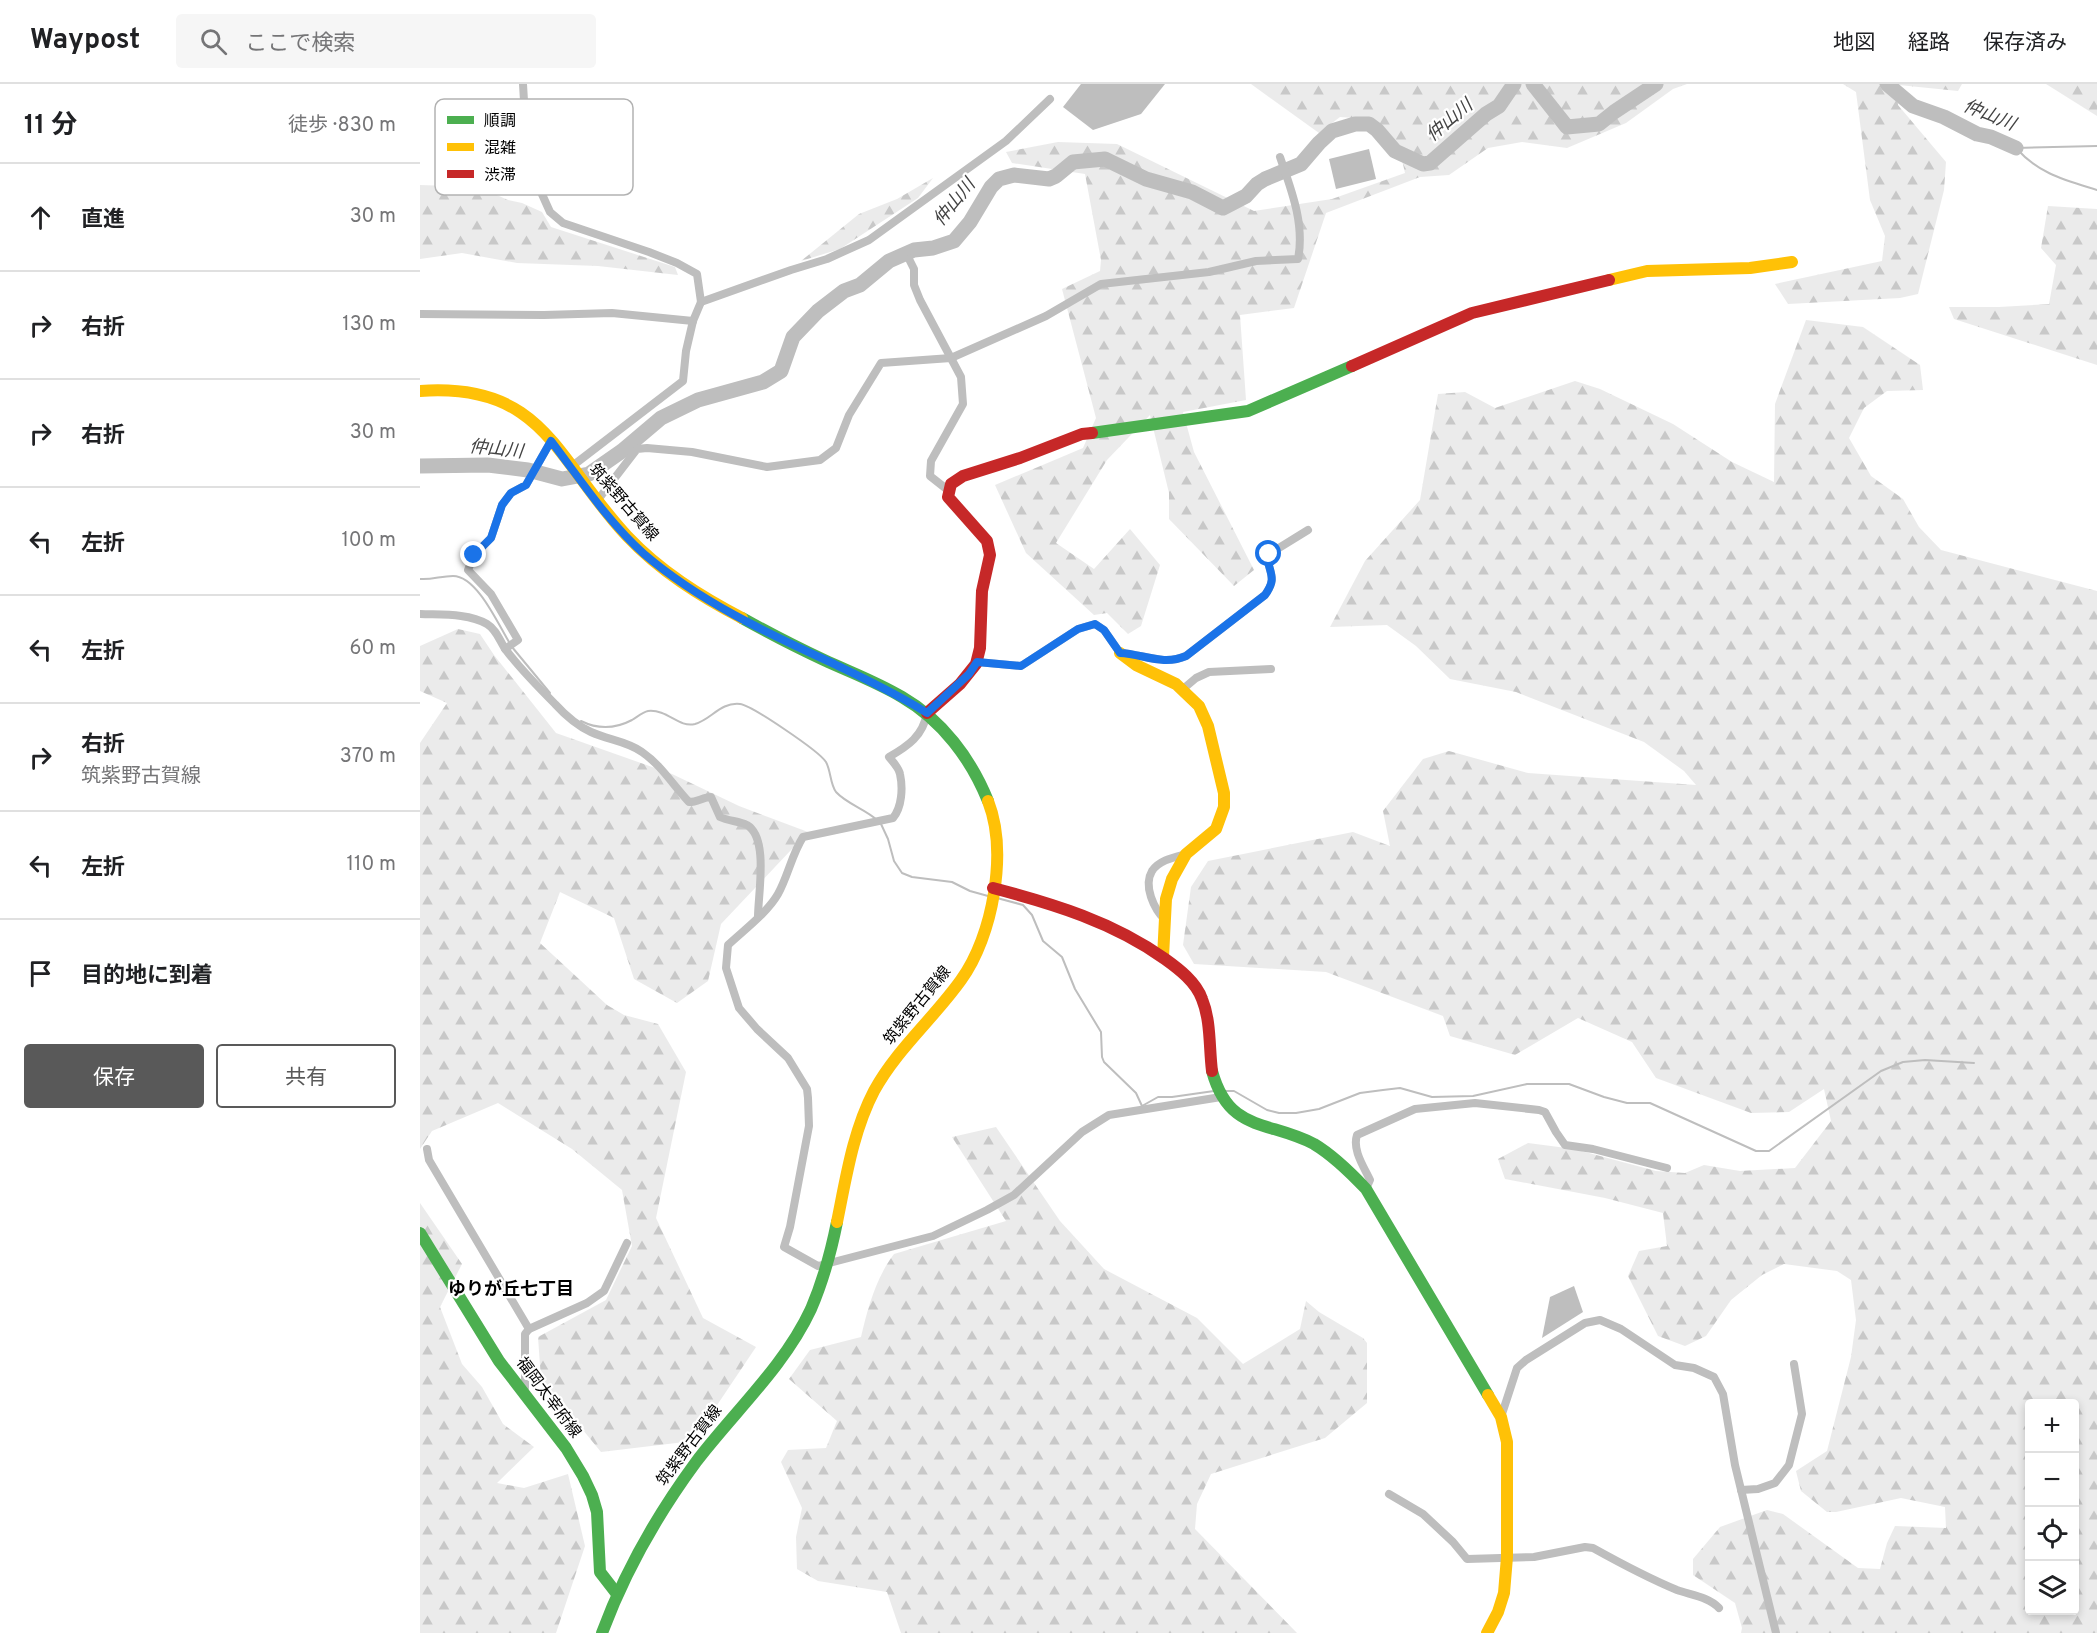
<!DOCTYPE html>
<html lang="ja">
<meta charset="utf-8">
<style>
body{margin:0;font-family:Overpass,"Noto Sans JP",sans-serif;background:#f6f6f6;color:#202124}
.controls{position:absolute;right:18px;bottom:18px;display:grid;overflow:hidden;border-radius:6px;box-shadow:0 3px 9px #0003}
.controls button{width:54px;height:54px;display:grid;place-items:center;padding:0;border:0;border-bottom:2px solid #e0e0e0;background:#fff;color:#202124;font:30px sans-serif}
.stop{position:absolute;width:18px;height:18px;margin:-14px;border:4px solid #1a73e8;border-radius:50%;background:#fff}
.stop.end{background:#1a73e8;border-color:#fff;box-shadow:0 2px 6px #0008}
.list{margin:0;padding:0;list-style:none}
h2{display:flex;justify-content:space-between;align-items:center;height:78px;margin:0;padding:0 24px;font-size:26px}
h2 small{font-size:20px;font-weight:400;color:#757577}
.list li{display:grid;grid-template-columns:39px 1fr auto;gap:18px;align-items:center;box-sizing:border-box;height:108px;padding:0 24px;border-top:2px solid #e0e0e0}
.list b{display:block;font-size:22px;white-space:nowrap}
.list p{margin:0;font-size:20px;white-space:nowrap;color:#757577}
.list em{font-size:20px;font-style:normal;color:#757577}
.actions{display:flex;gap:12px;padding:18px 24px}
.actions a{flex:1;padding:14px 0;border:2px solid #595959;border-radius:6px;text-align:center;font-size:21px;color:#595959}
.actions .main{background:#595959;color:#fff}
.icon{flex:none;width:33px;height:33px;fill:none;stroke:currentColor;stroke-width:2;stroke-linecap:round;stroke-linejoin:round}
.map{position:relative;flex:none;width:1677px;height:1549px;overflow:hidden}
header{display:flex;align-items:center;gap:36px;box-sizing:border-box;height:84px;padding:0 30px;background:#fff;border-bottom:2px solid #e0e0e0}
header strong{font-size:28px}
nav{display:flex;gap:33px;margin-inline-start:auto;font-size:21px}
.search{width:420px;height:54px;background:#f6f6f6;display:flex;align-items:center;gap:15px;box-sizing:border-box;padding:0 21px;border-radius:6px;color:#757577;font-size:22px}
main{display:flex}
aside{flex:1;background:#fff}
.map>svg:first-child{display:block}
</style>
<header>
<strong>Waypost</strong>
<div class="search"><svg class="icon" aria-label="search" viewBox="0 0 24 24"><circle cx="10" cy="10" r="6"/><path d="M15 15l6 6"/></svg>ここで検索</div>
<nav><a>地図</a><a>経路</a><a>保存済み</a></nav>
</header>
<main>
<aside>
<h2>11 分<small>徒歩 · 830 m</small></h2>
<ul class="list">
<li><svg class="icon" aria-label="ahead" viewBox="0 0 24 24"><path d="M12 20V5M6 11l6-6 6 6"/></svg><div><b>直進</b></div><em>30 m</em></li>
<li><svg class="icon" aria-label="right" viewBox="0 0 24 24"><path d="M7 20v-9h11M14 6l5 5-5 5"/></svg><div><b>右折</b></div><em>130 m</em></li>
<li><svg class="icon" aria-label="right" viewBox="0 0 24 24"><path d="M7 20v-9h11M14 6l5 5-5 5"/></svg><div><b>右折</b></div><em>30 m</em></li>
<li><svg class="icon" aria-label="left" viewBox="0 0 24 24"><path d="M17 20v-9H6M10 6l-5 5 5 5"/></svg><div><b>左折</b></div><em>100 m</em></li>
<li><svg class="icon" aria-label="left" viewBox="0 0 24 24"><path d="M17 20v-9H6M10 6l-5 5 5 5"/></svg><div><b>左折</b></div><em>60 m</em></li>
<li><svg class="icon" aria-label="right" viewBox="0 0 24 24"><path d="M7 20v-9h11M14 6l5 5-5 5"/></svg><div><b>右折</b><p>筑紫野古賀線</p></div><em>370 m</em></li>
<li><svg class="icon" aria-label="left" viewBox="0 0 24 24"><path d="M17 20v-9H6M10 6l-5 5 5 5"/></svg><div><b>左折</b></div><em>110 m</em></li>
<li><svg class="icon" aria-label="arrive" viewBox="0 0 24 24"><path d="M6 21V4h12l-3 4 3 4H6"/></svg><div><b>目的地に到着</b></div></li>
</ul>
<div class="actions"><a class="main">保存</a><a>共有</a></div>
</aside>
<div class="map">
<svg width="1677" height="1549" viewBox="0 0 1677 1549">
<defs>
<pattern id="forest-firs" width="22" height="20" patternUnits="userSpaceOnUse" patternTransform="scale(1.5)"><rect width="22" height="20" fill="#ebebeb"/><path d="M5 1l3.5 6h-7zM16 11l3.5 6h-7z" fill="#c8c8c8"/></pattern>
</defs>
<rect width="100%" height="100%" fill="#fff"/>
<!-- forest -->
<g fill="url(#forest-firs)" fill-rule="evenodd">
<path d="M831 0H1267L1253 5 1206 39 1147 64 1102 58 1068 64 1029 91 1000 93 906 129 874 224 820 231 826 316 763 328 774 368 834 486 814 502 749 435V409L730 331 687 376 636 459 674 485 710 445 740 481 721 542 708 550 687 529 674 531 606 469 575 401 663 364 676 334 642 205 680 187 681 176 665 90 592 79 586 68 638 58 697 60 834 127 912 115 985 89 980 67 948 35 920 33 899 49Z"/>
<path d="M1423 0H1542L1538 7 1479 1 1478 21 1526 78 1524 106 1498 210 1480 214 1368 220 1355 200 1462 177 1465 152 1450 116 1436 8Z"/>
<path d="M1626 0H1677V32Z"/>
<path d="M513 94 498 114 420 165 381 177 439 130 477 115Z"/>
<path d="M0 101 59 103 88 116 102 119 122 128 131 143 255 183 258 191 178 182 97 179 42 169 0 175Z"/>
<path d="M1628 122 1677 125V281L1534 235 1529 223H1579L1629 220 1636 181 1621 164Z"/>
<path d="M1386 236 1443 243 1500 281 1503 306 1467 307 1444 324 1429 354 1451 392 1483 415 1499 443 1521 466 1677 507V1549H1321L1322 1544 1315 1519 1273 1491V1475L1300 1443 1347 1426 1363 1430 1438 1484 1460 1485 1467 1459 1475 1442 1526 1444 1525 1423 1481 1414 1416 1428H1407L1381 1407 1376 1387 1407 1367 1431 1273 1436 1236 1431 1196 1417 1187 1364 1180 1342 1191 1311 1216 1286 1252 1265 1262 1238 1252 1208 1192 1219 1167 1247 1162 1243 1129 1185 1114 1085 1095 1078 1075 1108 1059 1154 1065 1236 1087 1265 1089 1284 1081 1320 1087 1375 1084 1411 1037 1404 1005 1369 1028 1331 1029 1236 994 1212 958 1158 934 1095 971 1030 952 1023 932 906 888 774 880 763 861 771 803 788 777 933 748 970 762 963 727 1003 675 1029 667 1108 689 1276 701 1264 687 1224 658 1096 608 1030 595 996 562 967 541 910 543 945 477 1000 416 1018 310 1045 308 1075 324 1155 297 1180 305 1253 340 1312 378 1354 398 1355 320ZM1610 1320H1654V1526H1610Z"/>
<path d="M38 545 60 550 74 571 136 649 252 690 319 722 388 748 301 840 288 897 257 919 214 895 194 834 140 808 120 859 187 921 204 931 238 940 266 988 236 1134 283 1234 336 1263 273 1357 181 1368 121 1295 118 1253 186 1216 212 1162 202 1106 152 1065 78 1019 12 1047 0 1065V659L27 619 0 607V562Z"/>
<path d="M576 1043 640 1137 684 1185 777 1234 823 1280 880 1245 886 1217 899 1228 943 1254 947 1259V1319L905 1354 791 1390 777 1420 775 1445 877 1549H481L467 1508 398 1497 377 1485 376 1453 382 1424 361 1378 368 1366 406 1364 417 1337 369 1295 390 1266 441 1253C448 1223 456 1194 474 1170L586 1137 532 1053Z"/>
<path d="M0 1119 42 1180 20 1223 42 1280 62 1303 83 1340 114 1363 77 1399 104 1404 148 1390 165 1462 136 1549H0Z"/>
</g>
<!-- water -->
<g fill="#bebebe">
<path d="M661 0H745L721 30 673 46 643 23Z"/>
<path d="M949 65 956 95 916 105 909 75Z"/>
<path d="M1154 1202 1163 1228 1122 1254 1130 1213Z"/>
</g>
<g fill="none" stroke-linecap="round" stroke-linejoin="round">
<!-- stream -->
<g stroke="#bebebe" stroke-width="2">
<path d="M1596 64C1619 90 1645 96 1677 106"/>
<path d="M1596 64 1677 62"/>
<path d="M0 495C12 496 21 492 33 492 57 492 78 540 89 558"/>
<path d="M92 563 130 609"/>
<path d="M161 637C179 646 195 645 212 636 217 633 223 628 228 627 248 625 258 644 275 640 292 635 300 618 320 620 331 621 399 667 406 678 411 687 410 700 416 708 427 720 445 725 457 736"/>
<path d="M461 740 468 755 474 777 482 789 492 793 532 798 550 807 568 812"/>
<path d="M577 814 603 821 612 831 623 857 642 873 655 905 681 948 682 973 684 978 716 1009 722 1022 738 1013H752L794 1007"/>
<path d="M803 1007H814L847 1026 859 1029H876L899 1025 940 1009 963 1006 980 1004 1012 1013 1053 1012 1107 1000H1149L1184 1013 1207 1019H1230L1336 1067H1349L1461 987 1483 978 1505 976 1554 979"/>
</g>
<!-- river -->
<g stroke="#bebebe" stroke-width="15">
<path d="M1113 0 1147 43 1179 40 1194 28 1236 0"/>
<path d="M1467 0 1493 22 1524 33 1557 50 1571 53 1596 64"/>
<path d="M0 382 68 381 108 386 142 395 169 390 202 367 241 334 278 316 343 298 361 287 373 253 398 227 424 207 440 201 469 177 494 166 513 164 534 157 550 138 571 103 579 95 594 91 629 95 636 92 653 78 685 75 726 95 772 108 803 124 826 112 837 100 845 95 881 80 899 59 912 47 935 40H949L957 46 975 67 1003 80 1010 79 1066 30 1079 22 1094 0"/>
</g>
<!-- street -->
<g stroke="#bebebe" stroke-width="8">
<path d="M103 0 107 68 112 88 130 128 143 139 229 168 257 179 277 190 281 218 273 237 266 267 263 297 151 383"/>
<path d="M489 175 494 185V201L500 216 541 293 543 320 511 377 510 392 529 407"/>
<path d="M281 218 371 186 407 175 449 156 586 57 630 15"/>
<path d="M0 230 124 231 192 229 273 237"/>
<path d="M177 417 217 365 227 364 272 368 347 383 400 376 416 364 429 331 461 279 531 274 626 232 681 200 789 188 836 177 878 175C885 140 871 105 860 73"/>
<path d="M0 530C21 531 48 529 67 540 77 546 80 558 86 566 100 585 118 603 135 620 145 631 158 642 171 648 188 656 207 657 222 668 241 681 253 701 269 718 278 718 283 713 291 713L300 733C308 737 319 737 327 741 349 754 338 810 338 833"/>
<path d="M85 565 98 556 71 510 48 486 54 471 71 454 82 421 91 409 106 401 131 357"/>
<path d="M557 578 601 582 658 545 675 540 684 546 700 569C723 570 743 582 766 572L845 511C857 494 850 491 847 473L849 470 888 446"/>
<path d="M763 605 776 594 789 588 851 585"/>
<path d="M507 629C503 652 488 662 469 673 473 678 479 684 480 690 483 704 482 723 473 734L383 753C372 770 368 792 358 810 347 829 324 846 308 861L306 884 319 924 337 945 368 974 387 1005 388 1014 389 1042 370 1143 364 1163 398 1182 513 1152 567 1126 594 1111 662 1048 689 1031 801 1013"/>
<path d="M745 836C734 825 723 802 732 787 739 776 755 773 766 770"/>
<path d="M7 1065 9 1076 109 1245 105 1250V1304L102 1308"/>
<path d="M946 1105 950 1096C944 1083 932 1066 937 1051L995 1025 1055 1019 1119 1026 1125 1028 1136 1048 1145 1061 1173 1065 1247 1084"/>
<path d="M109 1245 167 1219 184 1207 207 1159"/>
<path d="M1081 1333 1097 1284 1106 1276 1165 1239 1180 1236 1201 1245 1255 1281 1274 1284 1294 1293 1303 1310 1315 1381 1356 1549"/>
<path d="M1321 1406 1338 1405 1355 1399 1369 1381 1382 1330 1374 1280"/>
<path d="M969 1410 1003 1430 1033 1458 1047 1475 1114 1473 1165 1463 1173 1464C1200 1479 1228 1494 1257 1506 1271 1511 1289 1513 1299 1524"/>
</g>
<!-- fast -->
<g stroke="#4caf50" stroke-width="12">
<path d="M672 349 828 327 932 282"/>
<path d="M322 534C349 549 376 563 404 576 430 588 457 598 482 613 522 636 551 675 568 717"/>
<path d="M792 987C809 1049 848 1036 894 1060 914 1072 930 1088 946 1105L1068 1311"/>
<path d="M0 1149 79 1277 146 1364 163 1392 172 1411 177 1428 180 1488 197 1510"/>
<path d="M182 1549C205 1487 237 1431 276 1378 314 1328 364 1283 391 1225 403 1197 411 1168 417 1138"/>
</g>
<!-- slow -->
<g stroke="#ffc107" stroke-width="12">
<path d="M1189 196 1227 187 1330 184 1372 178"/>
<path d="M0 307C124 298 136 376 207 452 240 487 280 512 322 534"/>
<path d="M700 569 716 581 756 600 779 622 788 642 804 709V723L796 745 766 770 752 795 746 815 743 873"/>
<path d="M417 1138C426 1094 433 1047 454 1007 477 965 514 934 541 896 573 852 588 768 568 717"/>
<path d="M1067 1549 1078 1528 1084 1509 1087 1473V1358L1081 1333 1068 1311"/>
</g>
<!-- jam -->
<g stroke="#c62828" stroke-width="12">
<path d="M932 282 1052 229 1189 196"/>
<path d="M507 629 540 600 556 580 560 564 562 507 570 471 567 457 528 413 531 400 543 392 600 374 662 350 672 349"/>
<path d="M573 804C634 820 693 838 745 875 759 885 776 898 782 915 791 937 789 963 792 987"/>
</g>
</g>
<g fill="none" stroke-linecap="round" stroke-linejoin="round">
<!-- route -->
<path stroke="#1a73e8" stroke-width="8" d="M54 471 71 454 82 421 91 409 106 401 131 357C160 395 188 438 224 470 279 517 345 548 410 578 443 594 476 609 507 629L549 590 557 578 601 582 658 545 675 540 684 546 700 569C723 570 743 582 766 572L845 511C857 494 850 491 847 473L849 470"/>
</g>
<g text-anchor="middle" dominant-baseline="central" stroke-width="4.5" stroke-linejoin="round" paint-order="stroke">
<!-- street labels -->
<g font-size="16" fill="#000" stroke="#fff">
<text transform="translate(203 419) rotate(49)">筑紫野古賀線</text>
<text transform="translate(498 922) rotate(-51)">筑紫野古賀線</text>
<text transform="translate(128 1314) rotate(53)">福岡太宰府線</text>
<text transform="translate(270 1362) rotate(-53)">筑紫野古賀線</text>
</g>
<!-- water labels -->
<g font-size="18" font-style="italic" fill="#434343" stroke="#fff">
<text transform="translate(1569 32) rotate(22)">仲山川</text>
<text transform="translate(1030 37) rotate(-40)">仲山川</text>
<text transform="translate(535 119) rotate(-51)">仲山川</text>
<text transform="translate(76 366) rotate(6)">仲山川</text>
</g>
<!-- neighbourhood labels -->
<g font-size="18" font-weight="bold" fill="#000" stroke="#fff">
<text x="91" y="1206">ゆりが丘七丁目</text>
</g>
</g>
<!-- legend -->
<rect x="15" y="15" width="198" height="96" rx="9" fill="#fff" stroke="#b2b2b2" stroke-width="1.5"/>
<rect x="27" y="32" width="27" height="8" fill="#4caf50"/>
<rect x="27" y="59" width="27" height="8" fill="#ffc107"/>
<rect x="27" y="86" width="27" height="8" fill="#c62828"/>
<g font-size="16" fill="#000">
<text x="64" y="42">順調</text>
<text x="64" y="69">混雑</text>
<text x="64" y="96">渋滞</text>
</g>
</svg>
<div class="controls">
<button>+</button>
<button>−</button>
<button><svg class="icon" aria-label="locate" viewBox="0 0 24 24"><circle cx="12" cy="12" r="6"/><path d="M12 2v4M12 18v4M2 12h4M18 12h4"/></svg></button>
<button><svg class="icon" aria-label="layers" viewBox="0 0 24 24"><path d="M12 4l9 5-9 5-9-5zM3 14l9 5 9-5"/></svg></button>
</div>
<div class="stop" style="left:849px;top:470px"></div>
<div class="stop end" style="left:54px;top:471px"></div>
</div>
</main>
